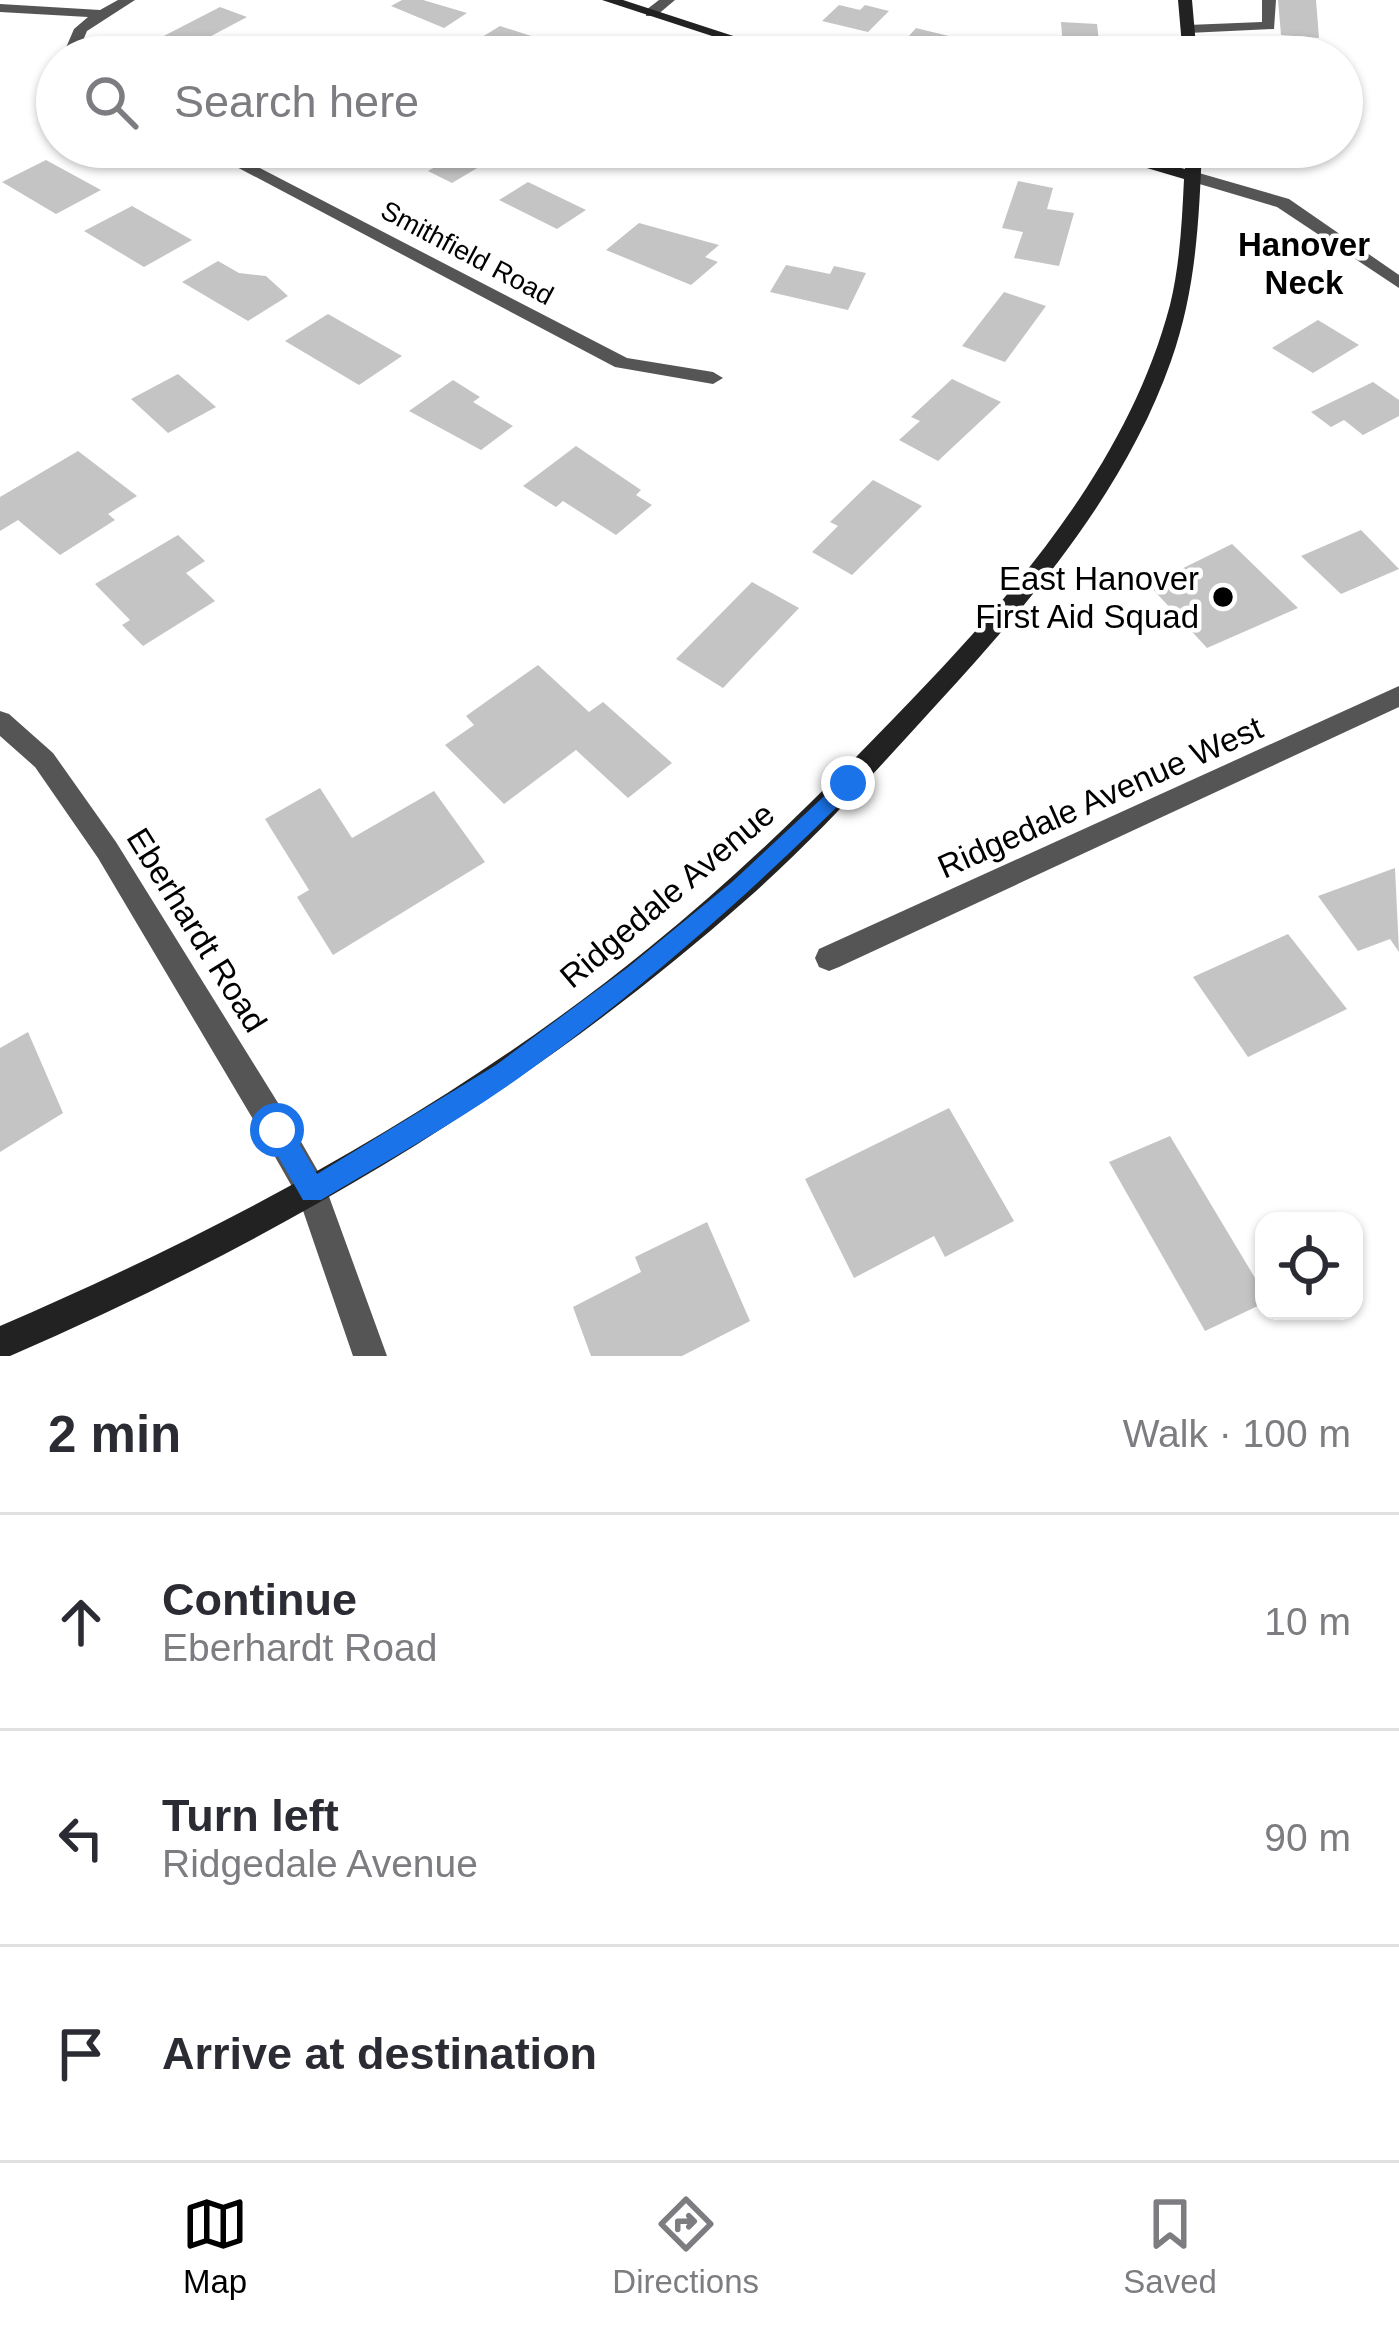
<!DOCTYPE html>
<meta charset="utf-8">
<style>
body{margin:0;font-family:Arial,sans-serif;background:#f2f2f3;color:#2b2b33}
.controls{position:absolute;right:36px;bottom:36px;display:grid;overflow:hidden;border-radius:24px;box-shadow:0 3px 9px #0004}
.controls button{width:108px;height:108px;display:grid;place-items:center;padding:0;border:0;border-bottom:3px solid #e1e1e2;background:#fff;color:#2b2b33;font:60px sans-serif}
.stop{position:absolute;width:36px;height:36px;margin:-27px;border:9px solid #1a73e8;border-radius:50%;background:#fff}
.stop.end{background:#1a73e8;border-color:#fff;box-shadow:0 3px 12px #0008}
.list{margin:0;padding:0;list-style:none}
h2{display:flex;justify-content:space-between;align-items:center;height:156px;margin:0;padding:0 48px;font-size:51px}
h2 small{font-size:39px;font-weight:400;color:#7c7c81}
.list li{display:grid;grid-template-columns:78px 1fr auto;gap:36px;align-items:center;box-sizing:border-box;height:216px;padding:0 48px;border-top:3px solid #e1e1e2}
.list b{display:block;font-size:45px;white-space:nowrap}
.list p{margin:0;font-size:39px;white-space:nowrap;color:#7c7c81}
.list em{font-size:39px;font-style:normal;color:#7c7c81}
.icon{flex:none;width:66px;height:66px;fill:none;stroke:currentColor;stroke-width:2;stroke-linecap:round;stroke-linejoin:round}
.map{position:relative;flex:none;width:1399px;height:1356px;overflow:hidden}
.search{position:absolute;background:#fff;box-shadow:0 3px 9px #0004;left:36px;right:36px;top:36px;height:132px;display:flex;align-items:center;gap:30px;box-sizing:border-box;padding:0 42px;border-radius:66px;color:#7c7c81;font-size:45px}
.sheet{height:804px;background:#fff}
nav{display:flex;justify-content:space-around;align-items:center;box-sizing:border-box;height:168px;border-top:3px solid #e1e1e2;background:#fff;font-size:33px;color:#7c7c81}
nav a{display:grid;justify-items:center;gap:6px}
nav .on{color:#000}
.map>svg:first-child{display:block}
</style>
<div class="map">
<svg width="1399" height="1356" viewBox="0 0 1399 1356">
<rect width="100%" height="100%" fill="#fff"/>
<!-- building -->
<g fill="#c4c4c4">
<path d="M402 0H423L467 13 444 28 391 6Z"/>
<path d="M1278 0H1316L1319 38 1281 35Z"/>
<path d="M839 5 860 10 865 5 889 11 868 32 822 21Z"/>
<path d="M220 7 247 17 183 51 156 40Z"/>
<path d="M1061 22 1097 24 1100 50 1063 48Z"/>
<path d="M500 26 559 45 542 57H527L482 37Z"/>
<path d="M916 28 965 40 951 56 902 44Z"/>
<path d="M395 147H460L489 161 452 183 428 171 435 167Z"/>
<path d="M46 160 101 190 56 214 2 182Z"/>
<path d="M1018 181 1053 188 1047 209 1074 213 1059 266 1014 258 1023 232 1002 228Z"/>
<path d="M528 182 586 210 557 229 499 200Z"/>
<path d="M132 206 192 240 144 267 84 231Z"/>
<path d="M639 223 719 245 705 257 718 262 691 285 606 250Z"/>
<path d="M218 261 239 273 266 276 288 296 248 321 182 282Z"/>
<path d="M786 265 830 274 834 266 866 273 848 310 770 292Z"/>
<path d="M1004 292 1046 306 1005 362 962 346Z"/>
<path d="M328 314 402 356 359 385 285 341Z"/>
<path d="M1318 320 1359 345 1313 373 1272 348Z"/>
<path d="M178 374 216 407 168 433 131 399Z"/>
<path d="M952 379 1001 402 938 461 899 440 920 421 911 417Z"/>
<path d="M453 380 480 397 473 402 513 426 481 450 409 411Z"/>
<path d="M1373 382 1399 400V416L1363 435 1344 420 1331 427 1311 412Z"/>
<path d="M576 446 641 490 636 495 652 505 616 535 563 501 556 507 523 486Z"/>
<path d="M78 451 137 496 108 514 115 520 60 555 18 520 0 531V497Z"/>
<path d="M873 480 922 506 852 575 812 552 838 526 830 522Z"/>
<path d="M1361 530 1399 569 1341 594 1301 556Z"/>
<path d="M178 535 205 561 186 573 215 601 143 646 122 625 130 620 95 584Z"/>
<path d="M1232 544 1298 608 1207 648 1149 585Z"/>
<path d="M752 582 799 608 723 688 676 659Z"/>
<path d="M538 665 589 712 603 702 672 763 628 798 576 750 504 804 445 745 474 725 466 716Z"/>
<path d="M320 788 352 838 434 791 485 862 333 955 297 897 309 890 265 819Z"/>
<path d="M1395 868 1399 952 1390 939 1358 951 1318 896Z"/>
<path d="M1288 934 1347 1009 1248 1057 1193 977Z"/>
<path d="M28 1032 63 1113 0 1152V1048Z"/>
<path d="M949 1108 1014 1221 945 1257 934 1236 854 1278 805 1179Z"/>
<path d="M1170 1136 1264 1293V1303L1205 1331 1109 1162Z"/>
<path d="M707 1222 750 1321 682 1356H591L573 1307 641 1272 635 1257Z"/>
</g>
<g fill="none" stroke-linecap="round" stroke-linejoin="round">
<!-- lane -->
<path fill="#555" fill-rule="evenodd" d="M1262 0H1276L1274 29 1188 33 1181 29 1188 25 1262 22Z"/>
<!-- street -->
<g fill="#555" fill-rule="evenodd">
<path d="M118 0H135L87 31 76 57H62L74 29 88 17 0 12V4L100 10Z"/>
<path d="M659 0H675L656 16H646V10Z"/>
<path d="M199 147H219L627 358 713 372 723 378 713 384 615 367Z"/>
<path d="M1192 171 1289 199 1399 275V288L1277 207 1186 180V172Z"/>
<path d="M1399 686V707L839 967 829 971 819 967 815 958 819 949Z"/>
<path d="M0 711 9 714 53 753 116 842 288 1119 323 1180 387 1356H353L299 1199 266 1141 98 858 35 767 0 736Z"/>
</g>
<!-- secondary -->
<g fill="#222" fill-rule="evenodd">
<path d="M602 0H623L798 57H776Z"/>
<path d="M1178 0H1192L1197 57H1183Z"/>
<path d="M1076 147H1102L1185 169 1186 147H1202C1199 221 1196 291 1171 361 1125 492 1029 604 937 704 876 771 815 839 747 899 528 1093 278 1240 10 1356H0V1326C230 1227 455 1106 650 947 738 876 817 798 895 717 1009 599 1127 468 1170 305 1180 264 1182 221 1184 179Z"/>
</g>
</g>
<!-- route -->
<path fill="#1a73e8" d="M848 774 855 776V789C749 895 638 993 516 1080 454 1124 386 1161 321 1200H303L268 1139V1121H286L317 1174 496 1065 627 968 732 882Z"/>
<!-- markers -->
<circle fill="#000" stroke="#fff" stroke-width="4.5" cx="1223" cy="597" r="12"/>
<g text-anchor="middle" dominant-baseline="central" stroke-width="9" stroke-linejoin="round" paint-order="stroke">
<!-- far-street labels -->
<g font-size="27" fill="#000" stroke="#fff">
<text transform="translate(467 253) rotate(28)">Smithfield Road</text>
</g>
<!-- far-quarter labels -->
<g font-size="33" font-weight="bold" fill="#000" stroke="#fff">
<text x="1304" y="244">Hanover<tspan x="1304" dy="38">Neck</tspan></text>
</g>
<!-- poi labels -->
<g font-size="33" fill="#000" stroke="#fff" text-anchor="end">
<text x="1199" y="578">East Hanover<tspan x="1199" dy="38">First Aid Squad</tspan></text>
</g>
<!-- street labels -->
<g font-size="33" fill="#000" stroke="#fff">
<text transform="translate(1100 797) rotate(-24)">Ridgedale Avenue West</text>
<text transform="translate(667 895) rotate(-40)">Ridgedale Avenue</text>
<text transform="translate(197 930) rotate(58)">Eberhardt Road</text>
</g>
</g>
</svg>
<div class="controls">
<button><svg class="icon" aria-label="locate" viewBox="0 0 24 24"><circle cx="12" cy="12" r="6"/><path d="M12 2v4M12 18v4M2 12h4M18 12h4"/></svg></button>
</div>
<div class="stop" style="left:277px;top:1130px"></div>
<div class="stop end" style="left:848px;top:783px"></div>
<div class="search"><svg class="icon" aria-label="search" viewBox="0 0 24 24"><circle cx="10" cy="10" r="6"/><path d="M15 15l6 6"/></svg>Search here</div>
</div>
<section class="sheet">
<h2>2 min<small>Walk · 100 m</small></h2>
<ul class="list">
<li><svg class="icon" aria-label="ahead" viewBox="0 0 24 24"><path d="M12 20V5M6 11l6-6 6 6"/></svg><div><b>Continue</b><p>Eberhardt Road</p></div><em>10 m</em></li>
<li><svg class="icon" aria-label="left" viewBox="0 0 24 24"><path d="M17 20v-9H6M10 6l-5 5 5 5"/></svg><div><b>Turn left</b><p>Ridgedale Avenue</p></div><em>90 m</em></li>
<li><svg class="icon" aria-label="arrive" viewBox="0 0 24 24"><path d="M6 21V4h12l-3 4 3 4H6"/></svg><div><b>Arrive at destination</b></div></li>
</ul>
</section>
<nav>
<a class="on"><svg class="icon" aria-label="map" viewBox="0 0 24 24"><path d="M3 6l6-2 6 2 6-2v14l-6 2-6-2-6 2zM9 4v14M15 6v14"/></svg>Map</a>
<a><svg class="icon" aria-label="directions" viewBox="0 0 24 24"><path d="M12 3l9 9-9 9-9-9zM9 14v-3h6M13 9l2 2-2 2"/></svg>Directions</a>
<a><svg class="icon" aria-label="saved" viewBox="0 0 24 24"><path d="M7 4h10v16l-5-4-5 4z"/></svg>Saved</a>
</nav>
